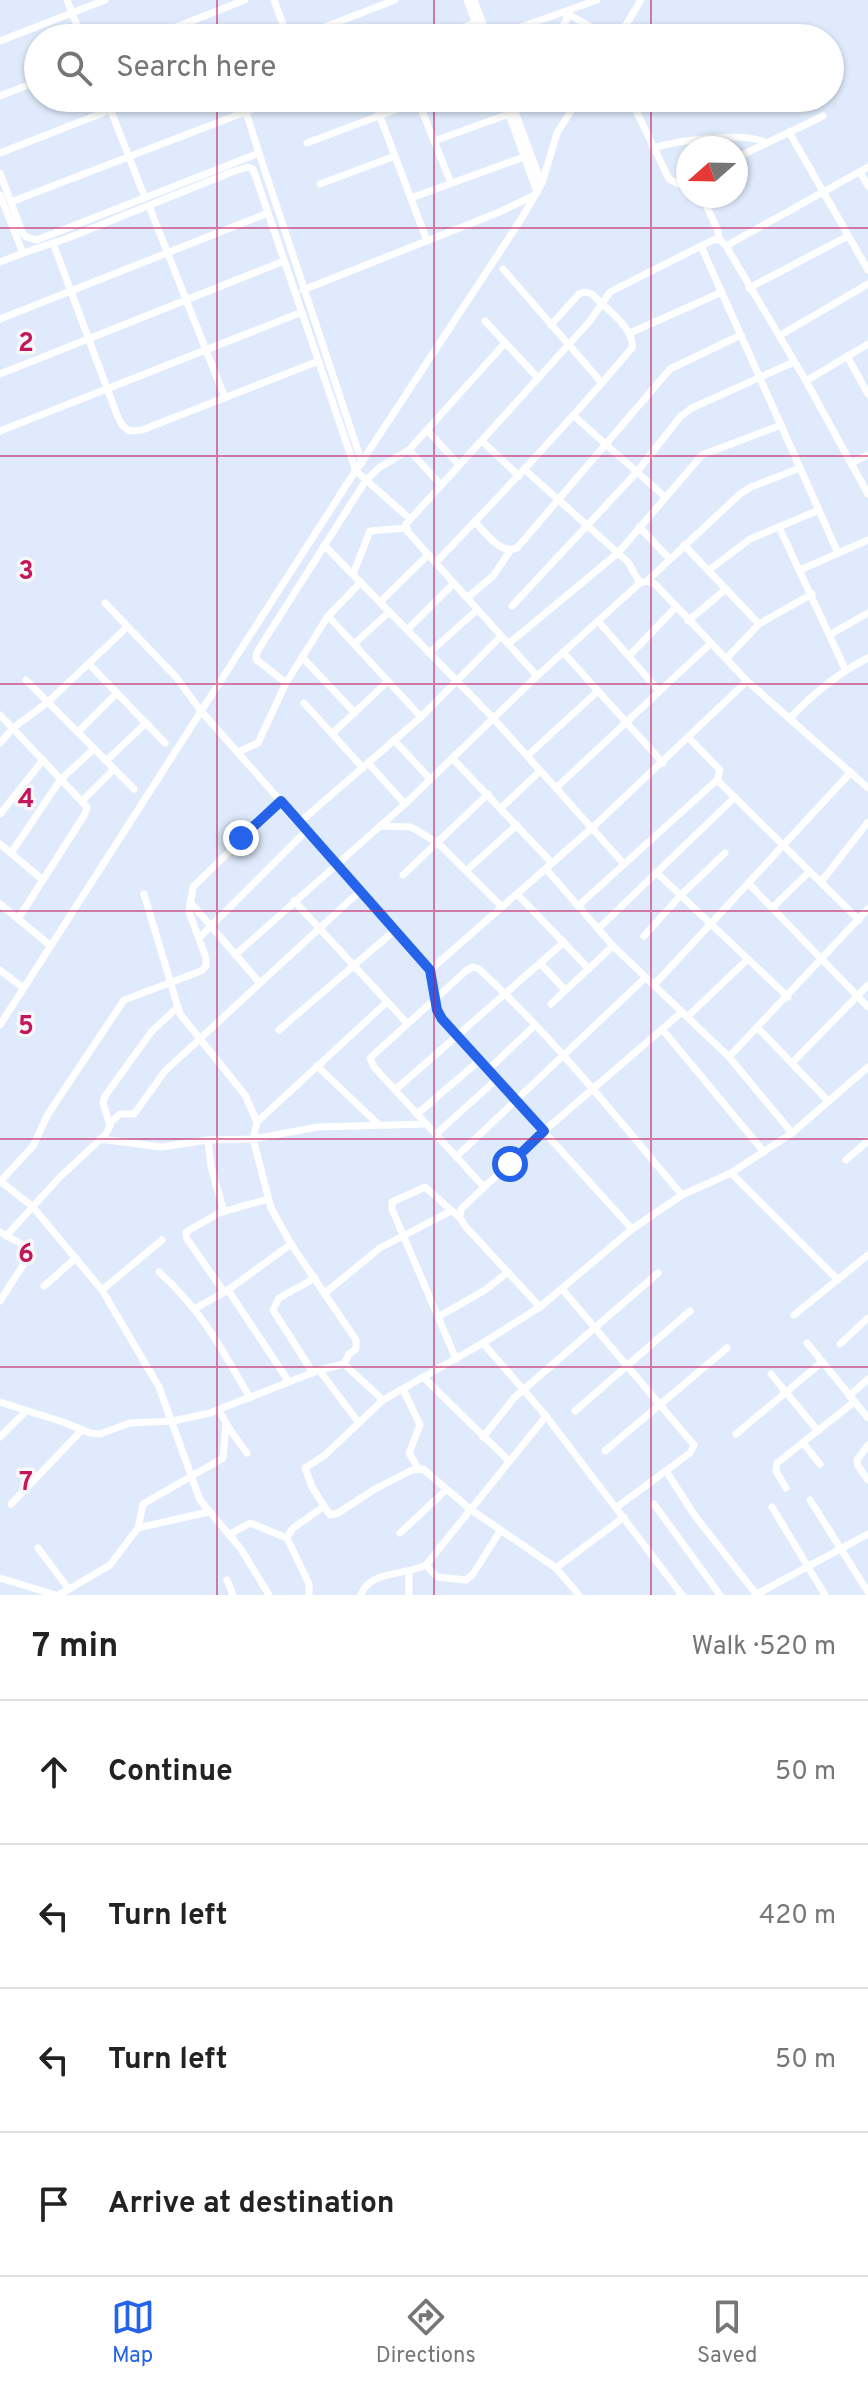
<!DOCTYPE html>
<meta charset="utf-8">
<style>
body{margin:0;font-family:Overpass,sans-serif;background:#f6f6f6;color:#222}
.compass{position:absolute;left:676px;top:136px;width:72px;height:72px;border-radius:50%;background:#fff;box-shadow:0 2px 6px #0004;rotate:250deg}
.stop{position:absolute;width:24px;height:24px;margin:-18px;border:6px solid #2563eb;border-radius:50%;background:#fff}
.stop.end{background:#2563eb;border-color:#fff;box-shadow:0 2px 8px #0008}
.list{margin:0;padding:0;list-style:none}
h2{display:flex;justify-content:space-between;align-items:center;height:104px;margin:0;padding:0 32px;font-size:34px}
h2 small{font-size:26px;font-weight:400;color:#767676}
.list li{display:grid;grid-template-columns:52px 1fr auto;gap:24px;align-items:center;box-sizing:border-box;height:144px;padding:0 32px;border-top:2px solid #e0e0e0}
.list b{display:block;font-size:30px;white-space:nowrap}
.list em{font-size:26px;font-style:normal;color:#767676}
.icon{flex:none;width:44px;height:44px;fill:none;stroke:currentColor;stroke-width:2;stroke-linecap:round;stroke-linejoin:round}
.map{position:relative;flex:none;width:868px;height:1595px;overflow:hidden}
.search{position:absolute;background:#fff;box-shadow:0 2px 6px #0004;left:24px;right:24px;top:24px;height:88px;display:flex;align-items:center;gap:20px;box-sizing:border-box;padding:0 28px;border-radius:44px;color:#767676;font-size:30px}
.sheet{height:680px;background:#fff}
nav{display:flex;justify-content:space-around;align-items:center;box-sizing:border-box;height:112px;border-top:2px solid #e0e0e0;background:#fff;font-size:22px;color:#767676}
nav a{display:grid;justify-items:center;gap:4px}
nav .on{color:#2563eb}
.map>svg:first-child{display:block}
</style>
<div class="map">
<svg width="868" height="1595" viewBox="0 0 868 1595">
<rect width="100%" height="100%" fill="#dfebfc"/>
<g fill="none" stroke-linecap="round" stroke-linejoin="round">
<!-- street -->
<g stroke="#fff" stroke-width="7">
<path d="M67 0 82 38"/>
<path d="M274 0 288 38"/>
<path d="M467 0 481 38"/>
<path d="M474 0 488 38"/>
<path d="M568 14 610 38"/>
<path d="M148 38 245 0"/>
<path d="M296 38 395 0"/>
<path d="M436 38 475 23"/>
<path d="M490 38 597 0"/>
<path d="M555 38 566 21 567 12"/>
<path d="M618 38 641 0"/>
<path d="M0 41 105 0"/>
<path d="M0 96 38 81"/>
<path d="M106 98 145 198"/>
<path d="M373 98 427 241"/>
<path d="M503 98 537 192"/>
<path d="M510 98 541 182"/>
<path d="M630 98 669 179 679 184 688 182"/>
<path d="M418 101 451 183"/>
<path d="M246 112 259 153"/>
<path d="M789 132 868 270"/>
<path d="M434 141 509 114"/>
<path d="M307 143 426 98"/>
<path d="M653 148C679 140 744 131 767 143"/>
<path d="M0 153 141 98"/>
<path d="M736 158 823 116"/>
<path d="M860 172 868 186"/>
<path d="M0 173 22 232 26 237 37 240 259 153 362 463"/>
<path d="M320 184 395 156"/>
<path d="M0 195 23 253 68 238 232 172 247 167 253 169 356 471 409 518"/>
<path d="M702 196 718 231 719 239"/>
<path d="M411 198 524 157"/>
<path d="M11 202 281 98"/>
<path d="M149 206 225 398"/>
<path d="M53 243 117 415 122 425 129 431 142 430 319 361"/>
<path d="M701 246 838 553"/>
<path d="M726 246 868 167"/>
<path d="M0 262 23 253"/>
<path d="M503 269 602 383"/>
<path d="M749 288 848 236"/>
<path d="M303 290 497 213 533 196"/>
<path d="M0 319 268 213"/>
<path d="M485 321 538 378"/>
<path d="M630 333 722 292"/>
<path d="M779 336 868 284"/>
<path d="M847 356 868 394"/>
<path d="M0 374 284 261"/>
<path d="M806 381 868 344"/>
<path d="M573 415 665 497"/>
<path d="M427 430 459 465"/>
<path d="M0 431 302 312"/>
<path d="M482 441 519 476"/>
<path d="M409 450 441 485"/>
<path d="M851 463 868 455"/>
<path d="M525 470 628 562 640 583"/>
<path d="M475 522C486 533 500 555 517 548L670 369 741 335"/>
<path d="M639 527 670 559"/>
<path d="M779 527 845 669"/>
<path d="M324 545 493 718 624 864"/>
<path d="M684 545 759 624"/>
<path d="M435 563C503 493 569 422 632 348 635 328 605 308 592 294L585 292 579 294 551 325"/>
<path d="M709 570 750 539 819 510"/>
<path d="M800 570 868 540"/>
<path d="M353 574 370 531 406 528"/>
<path d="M647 581 740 494 751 487 800 468"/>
<path d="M467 598 493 576 510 551"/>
<path d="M380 602 428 555"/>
<path d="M105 603 176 677 201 711 430 970 437 1010 442 1019 632 1229"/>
<path d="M512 606 637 472 680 417 692 408 794 362"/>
<path d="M328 616 421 717"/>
<path d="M598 621 659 691"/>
<path d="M688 621 726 589"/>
<path d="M407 630 453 584"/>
<path d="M831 634 868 613"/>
<path d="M354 644 389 612"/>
<path d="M508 644 618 553 702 455 781 425"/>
<path d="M563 652 663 763"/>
<path d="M429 653 477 610"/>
<path d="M629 656 675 608"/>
<path d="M302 657 355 713"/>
<path d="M726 659 759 624 812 594"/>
<path d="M89 664 165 743"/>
<path d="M537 676 408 532 406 524 590 321 610 292 713 240 719 239 726 246 806 381 868 494"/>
<path d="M26 680 134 789"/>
<path d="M286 683 256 659 257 652 366 480 380 467 409 450 505 343"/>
<path d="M304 703 363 768"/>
<path d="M0 715 87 807 85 814 18 919"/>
<path d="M791 717C814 693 838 673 868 658"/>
<path d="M78 732 117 693"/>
<path d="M333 733 388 681"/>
<path d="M394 740 430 779"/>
<path d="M0 743 13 728 48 702 127 627"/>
<path d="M238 752 258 743 286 683 328 616 361 582"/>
<path d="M527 756 598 691"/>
<path d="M452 758 552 863"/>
<path d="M106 761 146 723"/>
<path d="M368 763 405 804"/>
<path d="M717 780 859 920"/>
<path d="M556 788 710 644"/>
<path d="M82 801 114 769"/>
<path d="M501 808 540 771"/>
<path d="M0 814 43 760"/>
<path d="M300 822 421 717 501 636"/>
<path d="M380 826 411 827 438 843 502 907"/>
<path d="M0 844 43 880"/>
<path d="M11 853 61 779 94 749"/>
<path d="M546 869 613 946 729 1057 792 1133"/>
<path d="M467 870 517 825"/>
<path d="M657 873 788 997"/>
<path d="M403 875 488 794"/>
<path d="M821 882 868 822"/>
<path d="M749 884 868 1007"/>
<path d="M144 894 180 1014 245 1095 257 1122"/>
<path d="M517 894 589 969"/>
<path d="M294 901 407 1023"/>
<path d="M190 902 260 983"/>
<path d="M0 904 51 946"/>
<path d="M578 906 717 780 720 770 689 738"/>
<path d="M772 908 809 872"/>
<path d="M599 928 735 797"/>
<path d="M644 936 681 895 725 853"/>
<path d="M199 938 307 830"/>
<path d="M235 955 405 804 537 676 640 583 647 581 655 584 747 681 868 788"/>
<path d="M540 963 565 990"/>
<path d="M0 970 23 988"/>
<path d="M430 970 592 828 747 681"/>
<path d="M654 985 851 772"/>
<path d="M551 1004 613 946"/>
<path d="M687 1017 748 959"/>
<path d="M0 1025 345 487 520 221 542 183 557 133 579 98"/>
<path d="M757 1027 828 1101"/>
<path d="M662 1029 764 1152"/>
<path d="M279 1030 395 930"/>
<path d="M729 1057 868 909"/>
<path d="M792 1063 868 985"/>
<path d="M317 1066 379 1125"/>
<path d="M488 1070 535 1025"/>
<path d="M395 1090 564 942"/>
<path d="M417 1114 480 1060"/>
<path d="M110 1123 120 1114H134L165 1071 360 891"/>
<path d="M436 1134 497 1079"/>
<path d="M100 1139 161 1147 208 1140 253 1139 318 1127 426 1124"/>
<path d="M208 1140 211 1167 224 1212"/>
<path d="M456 1157 645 978"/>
<path d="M846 1160 868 1141"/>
<path d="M731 1173 838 1280"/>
<path d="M0 1181 32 1206 102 1290 159 1387 200 1500 241 1549 269 1595"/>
<path d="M0 1182 33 1146 48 1114 124 1000 201 971 206 966V958L189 912 193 887 281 801"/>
<path d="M484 1187 374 1067 370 1058 467 970 473 967 479 969C553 1037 617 1118 682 1195"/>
<path d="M0 1232 27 1247 30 1254 0 1301"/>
<path d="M6 1236 60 1177 106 1134 110 1126 103 1103 105 1096 152 1031 177 1008"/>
<path d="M159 1272C203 1312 221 1348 250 1398"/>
<path d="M44 1286 76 1258"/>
<path d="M562 1289 694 1445 690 1453 617 1507"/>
<path d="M102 1290 162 1240"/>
<path d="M228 1290 289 1382"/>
<path d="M224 1292 187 1239 186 1232 219 1213 268 1199"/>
<path d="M325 1293 380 1248 451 1211"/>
<path d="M540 1307 465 1226 460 1218 461 1209 544 1131 682 1012"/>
<path d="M196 1308 228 1290 291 1244"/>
<path d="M794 1315 868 1255"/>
<path d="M438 1317 485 1290 508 1272"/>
<path d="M483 1343 546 1416 682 1595"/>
<path d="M807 1343 868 1418"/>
<path d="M840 1344 868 1318"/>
<path d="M456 1359 392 1209V1202L425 1187 460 1218"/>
<path d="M344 1364 349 1354 356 1349V1340L291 1244 271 1208 253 1139 257 1122 387 1002"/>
<path d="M319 1370 359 1423"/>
<path d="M313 1373 273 1310 279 1298 315 1278"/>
<path d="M771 1374 818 1431"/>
<path d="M423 1377 509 1461"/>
<path d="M403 1389 420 1425 409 1453 418 1468"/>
<path d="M849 1396 868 1379"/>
<path d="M0 1402 63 1422 90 1433 100 1434 130 1423 173 1421 210 1413 319 1370 344 1364 383 1400"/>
<path d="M219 1410 230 1430 247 1453"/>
<path d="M575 1411 690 1311"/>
<path d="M736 1434 822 1362"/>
<path d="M0 1437 26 1411"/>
<path d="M483 1437 514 1398 658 1273"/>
<path d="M803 1443 820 1464"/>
<path d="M868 1445 857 1460 858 1466 868 1480"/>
<path d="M605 1451 727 1348"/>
<path d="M666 1471 695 1516 757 1595"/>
<path d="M786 1488 776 1471 777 1463 854 1402"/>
<path d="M810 1500 868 1592"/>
<path d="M11 1504 82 1430"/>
<path d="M654 1504 720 1595"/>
<path d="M772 1507 825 1595"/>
<path d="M138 1528 208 1512"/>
<path d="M400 1533 446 1490"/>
<path d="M230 1534 250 1523 287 1538"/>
<path d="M38 1548 68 1588"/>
<path d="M426 1565 437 1577 466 1580 473 1574 500 1531"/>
<path d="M556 1568 624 1517"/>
<path d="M0 1578 56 1595"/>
<path d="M227 1580 233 1595"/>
<path d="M59 1595 110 1565 138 1528 143 1504 223 1458 226 1424"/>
<path d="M309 1595V1584L287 1538 292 1529 323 1507"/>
<path d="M361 1595C369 1570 405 1576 426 1565L546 1416"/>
<path d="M409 1595V1572"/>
<path d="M579 1595 556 1568 470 1509 423 1469 412 1470 375 1489 338 1513 330 1515 312 1487 305 1468 325 1455 383 1400 483 1343 540 1307 632 1229 682 1195 731 1173 792 1133 868 1067"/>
<path d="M755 1595 868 1534"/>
</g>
</g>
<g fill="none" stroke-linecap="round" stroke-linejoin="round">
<!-- route -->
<path stroke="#2563eb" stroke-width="10" d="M241 838 281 801 430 970 437 1010 442 1019 544 1131 510 1164"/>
</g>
<!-- grid -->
<path fill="none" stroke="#c2185b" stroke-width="2" stroke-opacity="0.55" d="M217 0V38M434 0V38M651 0V38M217 98V1595M434 98V1595M651 98V1595M0 228H868M0 456H868M0 684H868M0 911H868M0 1139H868M0 1367H868"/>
<g font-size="26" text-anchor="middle" font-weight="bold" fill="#c2185b" stroke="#f7f7f7" stroke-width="7" stroke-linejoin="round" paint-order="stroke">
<text x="26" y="351">2</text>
<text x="26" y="579">3</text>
<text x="26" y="807">4</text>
<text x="26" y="1034">5</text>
<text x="26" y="1262">6</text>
<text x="26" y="1490">7</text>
</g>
</svg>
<svg class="compass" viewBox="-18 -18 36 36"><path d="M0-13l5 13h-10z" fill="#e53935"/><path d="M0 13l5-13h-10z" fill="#767676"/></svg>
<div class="stop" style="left:510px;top:1164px"></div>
<div class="stop end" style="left:241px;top:838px"></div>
<div class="search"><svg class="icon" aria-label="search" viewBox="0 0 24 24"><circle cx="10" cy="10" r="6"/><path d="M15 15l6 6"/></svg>Search here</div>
</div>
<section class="sheet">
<h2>7 min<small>Walk · 520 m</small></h2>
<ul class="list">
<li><svg class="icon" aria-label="ahead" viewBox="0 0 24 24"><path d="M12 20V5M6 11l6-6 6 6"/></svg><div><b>Continue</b></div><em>50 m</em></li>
<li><svg class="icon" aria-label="left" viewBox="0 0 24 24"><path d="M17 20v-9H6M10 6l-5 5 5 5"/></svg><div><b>Turn left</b></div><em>420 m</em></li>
<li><svg class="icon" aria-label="left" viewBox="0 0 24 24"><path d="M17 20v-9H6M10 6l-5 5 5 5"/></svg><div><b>Turn left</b></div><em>50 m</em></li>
<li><svg class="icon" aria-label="arrive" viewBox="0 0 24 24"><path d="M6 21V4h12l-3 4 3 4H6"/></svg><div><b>Arrive at destination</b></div></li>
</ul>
</section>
<nav>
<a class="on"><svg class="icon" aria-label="map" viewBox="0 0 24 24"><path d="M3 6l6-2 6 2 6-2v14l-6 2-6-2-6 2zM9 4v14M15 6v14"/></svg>Map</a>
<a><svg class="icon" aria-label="directions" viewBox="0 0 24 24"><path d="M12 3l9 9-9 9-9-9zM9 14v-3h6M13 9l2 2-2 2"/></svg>Directions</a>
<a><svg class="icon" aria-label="saved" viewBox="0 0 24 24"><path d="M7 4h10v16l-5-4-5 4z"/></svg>Saved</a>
</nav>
